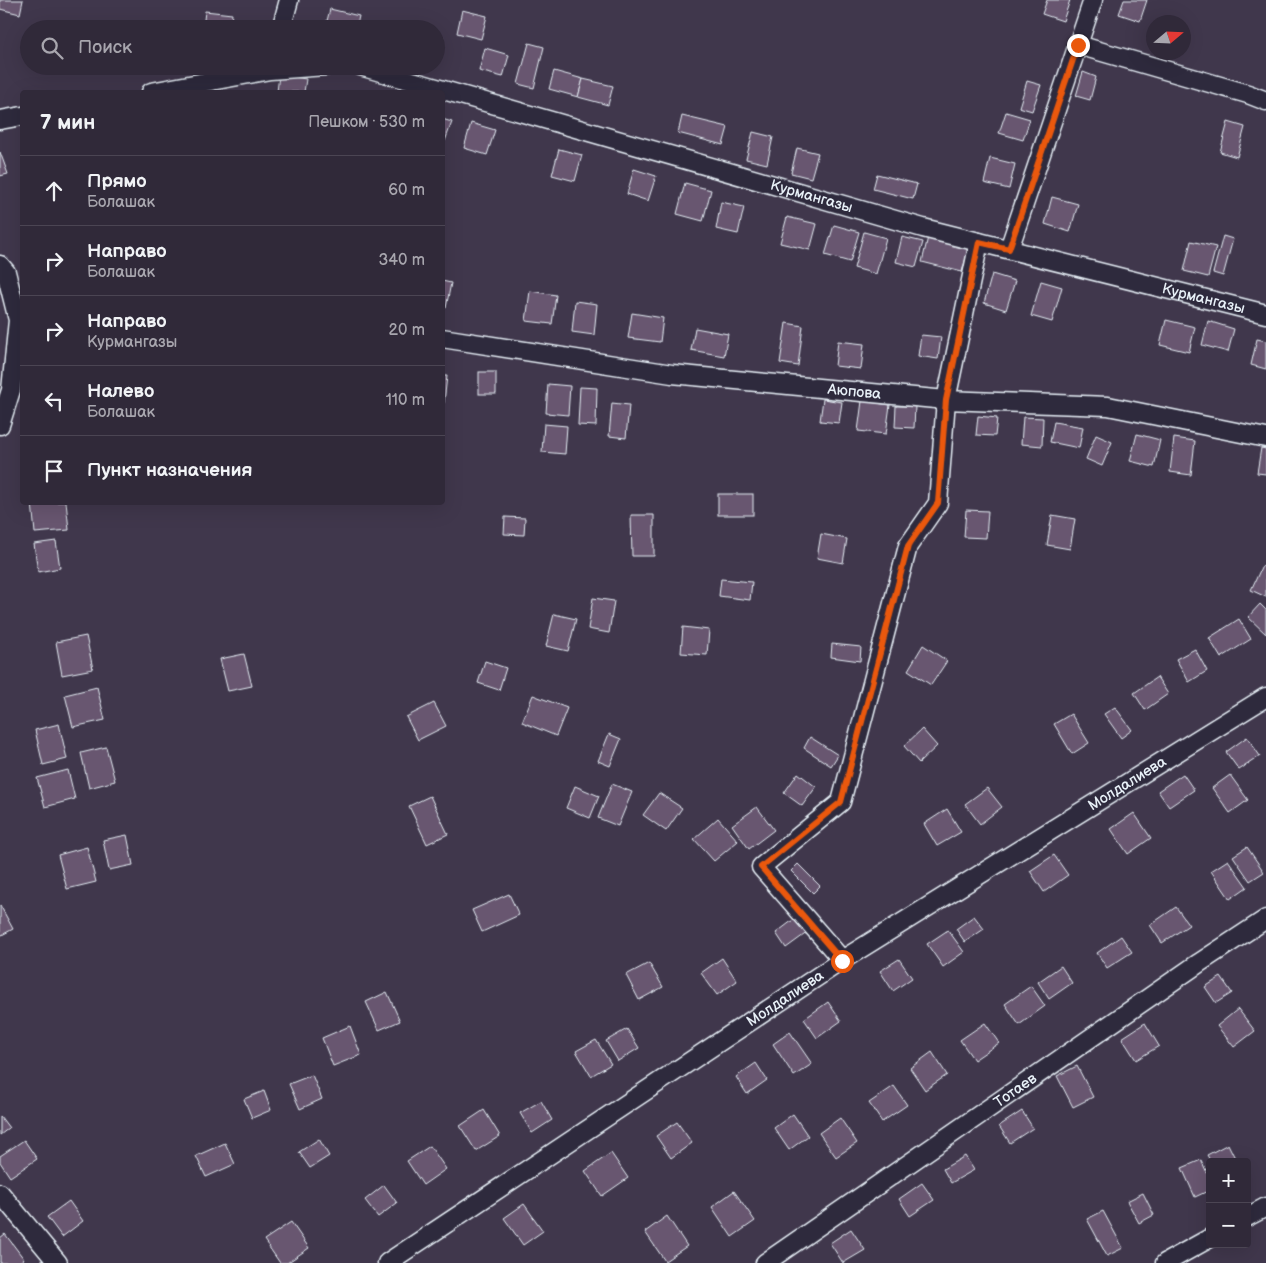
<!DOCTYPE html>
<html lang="ru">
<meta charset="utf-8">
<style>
body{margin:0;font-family:"Balsamiq Sans",sans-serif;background:#383141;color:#f1f3f6}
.controls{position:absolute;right:15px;bottom:15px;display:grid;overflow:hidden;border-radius:5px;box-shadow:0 5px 20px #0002}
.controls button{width:45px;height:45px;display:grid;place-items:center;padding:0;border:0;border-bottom:1px solid #4b4553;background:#302939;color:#f1f3f6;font:25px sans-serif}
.compass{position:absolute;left:1146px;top:15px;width:45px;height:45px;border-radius:50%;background:#302939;box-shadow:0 5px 20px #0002;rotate:71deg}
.stop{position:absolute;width:15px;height:15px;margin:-11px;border:4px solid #ea580c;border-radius:50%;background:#fff}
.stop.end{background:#ea580c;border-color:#fff;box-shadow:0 1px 5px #0008}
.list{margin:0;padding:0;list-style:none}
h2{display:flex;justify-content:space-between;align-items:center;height:65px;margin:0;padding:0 20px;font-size:21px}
h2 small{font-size:16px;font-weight:400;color:#a8a6ae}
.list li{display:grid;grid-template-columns:32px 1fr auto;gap:15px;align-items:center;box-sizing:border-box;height:70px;padding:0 20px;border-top:1px solid #4b4553}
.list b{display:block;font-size:19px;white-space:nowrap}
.list p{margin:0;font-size:16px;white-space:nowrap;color:#a8a6ae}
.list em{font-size:16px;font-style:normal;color:#a8a6ae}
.icon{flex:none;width:28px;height:28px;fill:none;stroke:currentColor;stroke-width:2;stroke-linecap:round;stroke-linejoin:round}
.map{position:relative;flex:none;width:1266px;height:1263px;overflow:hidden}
.search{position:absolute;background:#302939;box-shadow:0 5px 20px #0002;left:20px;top:20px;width:425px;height:55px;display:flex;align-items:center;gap:12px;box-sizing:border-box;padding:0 18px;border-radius:28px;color:#a8a6ae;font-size:19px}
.panel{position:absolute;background:#302939;box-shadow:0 5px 20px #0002;left:20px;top:90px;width:425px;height:415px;border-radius:5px}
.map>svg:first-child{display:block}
</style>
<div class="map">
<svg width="1266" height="1263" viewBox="0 0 1266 1263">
<rect width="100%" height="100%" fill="#40374c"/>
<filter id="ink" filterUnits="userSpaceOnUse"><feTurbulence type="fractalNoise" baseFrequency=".02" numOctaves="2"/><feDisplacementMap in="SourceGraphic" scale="10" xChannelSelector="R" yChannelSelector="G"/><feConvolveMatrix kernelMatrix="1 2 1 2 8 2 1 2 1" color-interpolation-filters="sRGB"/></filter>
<g filter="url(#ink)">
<!-- building -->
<g fill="#67566f" stroke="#e8f1f8">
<path d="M0 0H23L20 14 0 9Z"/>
<path d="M1047 0H1070L1063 21 1042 14Z"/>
<path d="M1124 0H1147L1140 21 1119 14Z"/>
<path d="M330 9 359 16 356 29H325Z"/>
<path d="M462 10 487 16 481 39 457 33Z"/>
<path d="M205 11 232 14 230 29H203Z"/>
<path d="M436 34 443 36 438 59H436Z"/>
<path d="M529 43 544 47 534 88 518 84Z"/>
<path d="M485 48 509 55 503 77 479 71Z"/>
<path d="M59 66H77L61 71Z"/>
<path d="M554 71 583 79 578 97 549 89Z"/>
<path d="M1083 72 1096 77 1090 100 1076 96Z"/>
<path d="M279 75 306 79 304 92H277Z"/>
<path d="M583 79 613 86 608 105 578 97Z"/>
<path d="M1027 81 1041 85 1032 111 1019 107Z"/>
<path d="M1006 112 1030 119 1023 140 999 133Z"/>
<path d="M682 116 728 127 723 145 678 133Z"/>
<path d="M442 119 452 122 445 141 442 140Z"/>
<path d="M1228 122 1245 127 1237 157 1220 152Z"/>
<path d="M471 123 495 130 487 155 464 148Z"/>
<path d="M753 132 773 137 767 164 746 159Z"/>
<path d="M797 148 818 153 811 178 791 173Z"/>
<path d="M559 149 582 155 575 181 552 175Z"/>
<path d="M0 152 8 174 0 176Z"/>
<path d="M990 158 1015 164 1009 189 984 183Z"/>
<path d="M634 169 656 176 648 201 627 194Z"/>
<path d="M877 174 917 184 913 199 873 189Z"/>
<path d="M685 183 711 190 703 221 677 214Z"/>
<path d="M1052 197 1078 204 1070 232 1045 224Z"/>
<path d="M721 202 744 207 738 234 716 229Z"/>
<path d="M787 217 817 224 810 250 780 243Z"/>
<path d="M834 225 859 232 850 262 825 255Z"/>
<path d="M864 232 886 238 876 274 854 268Z"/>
<path d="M1223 236 1233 239 1223 276 1213 273Z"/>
<path d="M902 237 923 242 916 267 896 262Z"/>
<path d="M928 237 969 247 962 272 922 262Z"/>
<path d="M1191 241 1216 247 1208 277 1184 271Z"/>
<path d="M992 274 1015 281 1006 310 984 303Z"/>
<path d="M442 281 451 283 446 308 442 307Z"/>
<path d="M1041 281 1062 287 1052 322 1031 316Z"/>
<path d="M530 291 556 295 552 324 526 321Z"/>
<path d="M575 301 597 304 594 335 572 332Z"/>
<path d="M632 313 663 318 660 342 628 338Z"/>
<path d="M1166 320 1195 327 1189 352 1160 345Z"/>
<path d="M1208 321 1234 329 1228 352 1202 345Z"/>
<path d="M786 323 803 326 798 366 780 363Z"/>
<path d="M695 328 728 334 724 356 691 350Z"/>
<path d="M921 335 941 337 938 359 918 356Z"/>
<path d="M1257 339 1266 341V369L1251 365Z"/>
<path d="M838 341 864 344 861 369 835 366Z"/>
<rect x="479" y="372" width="17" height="22"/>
<path d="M442 376H447L444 403H442Z"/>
<path d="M548 384 570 386 568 415 546 413Z"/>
<path d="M580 387 597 388 596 426 578 425Z"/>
<path d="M823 399 842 402 839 423 820 421Z"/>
<path d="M862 401 890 405 886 434 858 431Z"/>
<path d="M612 403 629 405 626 438 609 436Z"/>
<path d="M896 406H915L914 428 895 427Z"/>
<path d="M978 416 997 418 995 436 976 435Z"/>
<path d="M1023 417 1043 418 1042 446 1021 444Z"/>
<path d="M1054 422 1083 427 1079 448 1050 442Z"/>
<path d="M544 424 567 426 565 454 542 452Z"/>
<path d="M1137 434 1160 440 1154 467 1130 461Z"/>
<path d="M1096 435 1112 442 1102 466 1086 459Z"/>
<path d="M1174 438 1195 441 1191 475 1170 472Z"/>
<path d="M1261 448 1266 449V474L1257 473Z"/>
<rect x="718" y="494" width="35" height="21"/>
<path d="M39 502H66L69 530 35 533 32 503Z"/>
<path d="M966 510 988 511 986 538 964 537Z"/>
<path d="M631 515H654V556H632Z"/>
<path d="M1052 515 1075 519 1070 549 1047 545Z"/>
<path d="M505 517 525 518 524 535 504 534Z"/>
<path d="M821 534 847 539 843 563 817 558Z"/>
<path d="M56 541 60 568 38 572 34 544Z"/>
<path d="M1262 566 1266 568V597L1251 590Z"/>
<path d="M721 579 752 582 750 600 719 596Z"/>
<path d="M593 598 614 601 609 633 588 629Z"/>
<path d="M1260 604 1266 610V634L1248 617Z"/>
<path d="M554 614 576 619 568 651 546 646Z"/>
<path d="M1239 619 1251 639 1221 658 1209 638Z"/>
<path d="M683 627 709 630 707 655 681 653Z"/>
<path d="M86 636 93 669 62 675 56 642Z"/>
<path d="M832 644 861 647 860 661 831 657Z"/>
<path d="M923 645 947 661 931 685 908 670Z"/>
<path d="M1195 649 1207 671 1189 682 1176 659Z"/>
<path d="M244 654 252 686 228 691 220 659Z"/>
<path d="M485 661 506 668 499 690 478 683Z"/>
<path d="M1157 677 1168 694 1145 710 1134 693Z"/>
<path d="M97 687 105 720 73 727 65 695Z"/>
<path d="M533 695 567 708 556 736 522 722Z"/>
<path d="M434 703 446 726 418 740 406 717Z"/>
<path d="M1115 707 1132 730 1121 738 1104 714Z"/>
<path d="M1071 714 1089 743 1072 754 1054 724Z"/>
<path d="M59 724 67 759 43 765 35 730Z"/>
<path d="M922 729 937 746 919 763 904 746Z"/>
<path d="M609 734 621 739 610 766 598 761Z"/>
<path d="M810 737 838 755 831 766 804 748Z"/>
<path d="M1247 737 1260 756 1239 770 1226 752Z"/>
<path d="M106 747 115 781 89 788 81 753Z"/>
<path d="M68 770 75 799 45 807 37 778Z"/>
<path d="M798 773 816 787 802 806 784 793Z"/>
<path d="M1183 774 1194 790 1169 807 1158 791Z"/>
<path d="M1230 775 1248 800 1230 813 1212 788Z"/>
<path d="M612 784 632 792 618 826 598 818Z"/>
<path d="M575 786 599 796 590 818 566 808Z"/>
<path d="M987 788 1002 807 980 824 965 804Z"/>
<path d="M659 793 682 808 666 831 643 815Z"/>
<path d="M430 796 448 834 427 844 409 806Z"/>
<path d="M757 807 774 830 749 849 732 825Z"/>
<path d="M947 809 961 832 937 846 924 824Z"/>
<path d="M1134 813 1151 838 1128 854 1111 829Z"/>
<path d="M718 818 738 841 714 861 694 839Z"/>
<path d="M127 835 133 865 109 870 103 840Z"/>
<path d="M87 847 96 882 67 889 58 855Z"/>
<path d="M1247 847 1264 872 1250 881 1233 856Z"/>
<path d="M1054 855 1068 875 1044 892 1030 871Z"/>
<path d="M1228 860 1247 887 1230 899 1211 871Z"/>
<path d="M798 864 820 886 813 893 791 871Z"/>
<path d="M509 894 519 915 482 932 472 910Z"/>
<path d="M0 905 13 929 0 936Z"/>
<path d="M1176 907 1189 925 1162 943 1150 925Z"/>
<path d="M974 916 984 929 965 942 956 929Z"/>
<path d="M797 917 808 932 786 948 776 933Z"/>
<path d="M948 930 964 952 943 967 927 944Z"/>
<path d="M1121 936 1132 952 1107 968 1097 953Z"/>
<path d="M722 958 737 981 717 995 701 973Z"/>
<path d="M899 959 912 978 893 991 880 971Z"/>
<path d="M649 963 663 987 639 1000 626 975Z"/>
<path d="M1061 966 1072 983 1049 999 1038 982Z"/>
<path d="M1221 977 1232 993 1216 1003 1205 987Z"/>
<path d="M1031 986 1045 1006 1019 1025 1005 1004Z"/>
<path d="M387 992 400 1021 379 1030 366 1002Z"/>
<path d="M828 1002 841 1021 817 1038 804 1019Z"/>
<path d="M1238 1009 1255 1031 1234 1047 1217 1026Z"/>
<path d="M985 1023 999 1043 974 1060 960 1040Z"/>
<path d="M1145 1023 1159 1046 1136 1060 1122 1038Z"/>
<path d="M350 1026 361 1055 333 1066 322 1038Z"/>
<path d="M627 1029 639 1048 618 1061 606 1041Z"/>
<path d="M790 1032 812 1064 794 1076 773 1044Z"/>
<path d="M596 1040 611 1064 591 1076 576 1051Z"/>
<path d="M932 1052 947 1075 925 1090 910 1068Z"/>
<path d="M756 1063 767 1080 747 1094 736 1077Z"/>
<path d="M1077 1066 1093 1097 1073 1107 1057 1076Z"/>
<path d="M312 1075 322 1099 300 1109 289 1084Z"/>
<path d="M894 1086 907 1105 882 1122 869 1103Z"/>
<path d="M264 1091 271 1110 252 1118 244 1099Z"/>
<path d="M541 1101 552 1120 532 1133 520 1113Z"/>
<path d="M484 1110 500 1136 476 1151 460 1126Z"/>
<path d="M1022 1111 1033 1128 1010 1143 999 1126Z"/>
<path d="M793 1114 808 1136 789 1150 774 1128Z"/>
<path d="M0 1116 9 1128 0 1135Z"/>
<path d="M840 1118 857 1143 836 1157 819 1133Z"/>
<path d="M677 1122 692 1143 671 1158 656 1136Z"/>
<path d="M319 1139 329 1156 310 1168 299 1152Z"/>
<path d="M24 1140 37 1159 10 1177 0 1162V1156Z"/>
<path d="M225 1143 235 1164 206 1177 196 1156Z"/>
<path d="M1228 1144 1237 1162H1211L1207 1155Z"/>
<path d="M430 1146 446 1169 423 1185 407 1161Z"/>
<path d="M611 1153 628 1178 602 1196 585 1171Z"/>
<path d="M965 1156 974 1170 951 1183 943 1169Z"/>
<path d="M1201 1160 1210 1179V1190L1195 1197 1182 1168Z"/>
<path d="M922 1183 934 1200 910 1216 899 1199Z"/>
<path d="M384 1185 397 1203 378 1217 365 1200Z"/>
<path d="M734 1191 755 1221 732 1237 712 1207Z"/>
<path d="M1143 1193 1154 1215 1139 1223 1127 1201Z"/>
<path d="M69 1201 83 1221 62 1237 47 1217Z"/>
<path d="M524 1204 543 1231 523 1245 504 1218Z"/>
<path d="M1103 1211 1123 1248 1107 1256 1087 1219Z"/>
<path d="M667 1216 687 1246 665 1261 645 1232Z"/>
<path d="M291 1222 309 1248 287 1263H280L264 1240Z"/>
<path d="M851 1229 865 1250 843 1263 830 1243Z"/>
<path d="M5 1234 24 1259 18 1263H0V1238Z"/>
</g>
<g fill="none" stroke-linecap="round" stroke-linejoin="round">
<!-- minor casing -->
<g stroke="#e8f1f8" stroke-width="21">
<g id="minor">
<path d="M281 29 289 0"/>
<path d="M1078 45 1248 94 1266 101"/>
<path id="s1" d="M360 66 923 228 1266 314"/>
<path d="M151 92 270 70 326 66"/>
<path d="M0 120 22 116"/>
<path d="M1009 249 1093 0"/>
<path d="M0 265 6 272 18 320 11 390 0 425"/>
<path id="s2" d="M442 338 672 374 946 400 1108 406 1266 438"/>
<path d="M843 961 761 867 841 802 908 546 938 503 946 400 979 242"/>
<path d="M0 1193 58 1263"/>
<path d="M1247 1217 1266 1207"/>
<path id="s3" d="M387 1263 847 957 1266 697"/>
<path id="s4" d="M765 1263 1199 963 1266 919"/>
<path d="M1165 1263 1210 1238"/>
</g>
</g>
<!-- minor -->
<use href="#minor" stroke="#2f2a3d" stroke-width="18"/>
</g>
</g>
<g fill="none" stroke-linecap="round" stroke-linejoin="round" filter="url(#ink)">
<!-- route -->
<path stroke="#ea580c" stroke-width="6" d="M842 961 761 867 841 802 908 546 938 503 946 400 979 242 1009 249 1078 45"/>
</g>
<g text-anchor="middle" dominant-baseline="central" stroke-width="4" stroke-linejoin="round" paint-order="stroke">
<!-- street labels -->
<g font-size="15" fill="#e8f1f8" stroke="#2f2a3d">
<text stroke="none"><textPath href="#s1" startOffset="470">Курмангазы</textPath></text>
<text stroke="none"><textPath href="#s1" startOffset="875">Курмангазы</textPath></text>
<text stroke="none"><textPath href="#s2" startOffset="416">Аюпова</textPath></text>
<text stroke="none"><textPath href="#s3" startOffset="882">Молдалиева</textPath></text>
<text stroke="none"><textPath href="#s3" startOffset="478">Молдалиева</textPath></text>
<text stroke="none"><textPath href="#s4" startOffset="304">Тотаев</textPath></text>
</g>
</g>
</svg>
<div class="controls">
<button>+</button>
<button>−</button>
</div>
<svg class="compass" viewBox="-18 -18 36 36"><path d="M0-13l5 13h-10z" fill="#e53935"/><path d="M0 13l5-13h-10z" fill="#a8a6ae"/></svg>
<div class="stop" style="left:842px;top:961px"></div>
<div class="stop end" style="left:1078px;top:45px"></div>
<div class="search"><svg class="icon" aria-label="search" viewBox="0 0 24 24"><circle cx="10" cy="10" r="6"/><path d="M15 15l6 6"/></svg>Поиск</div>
<section class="panel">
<h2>7 мин<small>Пешком · 530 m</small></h2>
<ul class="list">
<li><svg class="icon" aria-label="ahead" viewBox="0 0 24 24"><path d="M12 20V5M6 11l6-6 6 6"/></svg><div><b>Прямо</b><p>Болашак</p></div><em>60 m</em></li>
<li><svg class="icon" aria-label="right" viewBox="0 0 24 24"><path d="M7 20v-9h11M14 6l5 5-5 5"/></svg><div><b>Направо</b><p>Болашак</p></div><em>340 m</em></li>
<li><svg class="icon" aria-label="right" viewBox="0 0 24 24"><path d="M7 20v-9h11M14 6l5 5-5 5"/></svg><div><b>Направо</b><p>Курмангазы</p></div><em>20 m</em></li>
<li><svg class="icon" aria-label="left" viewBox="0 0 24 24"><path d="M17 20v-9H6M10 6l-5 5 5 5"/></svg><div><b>Налево</b><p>Болашак</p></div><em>110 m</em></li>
<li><svg class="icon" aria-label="arrive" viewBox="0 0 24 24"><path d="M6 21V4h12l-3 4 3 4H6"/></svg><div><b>Пункт назначения</b></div></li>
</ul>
</section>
</div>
